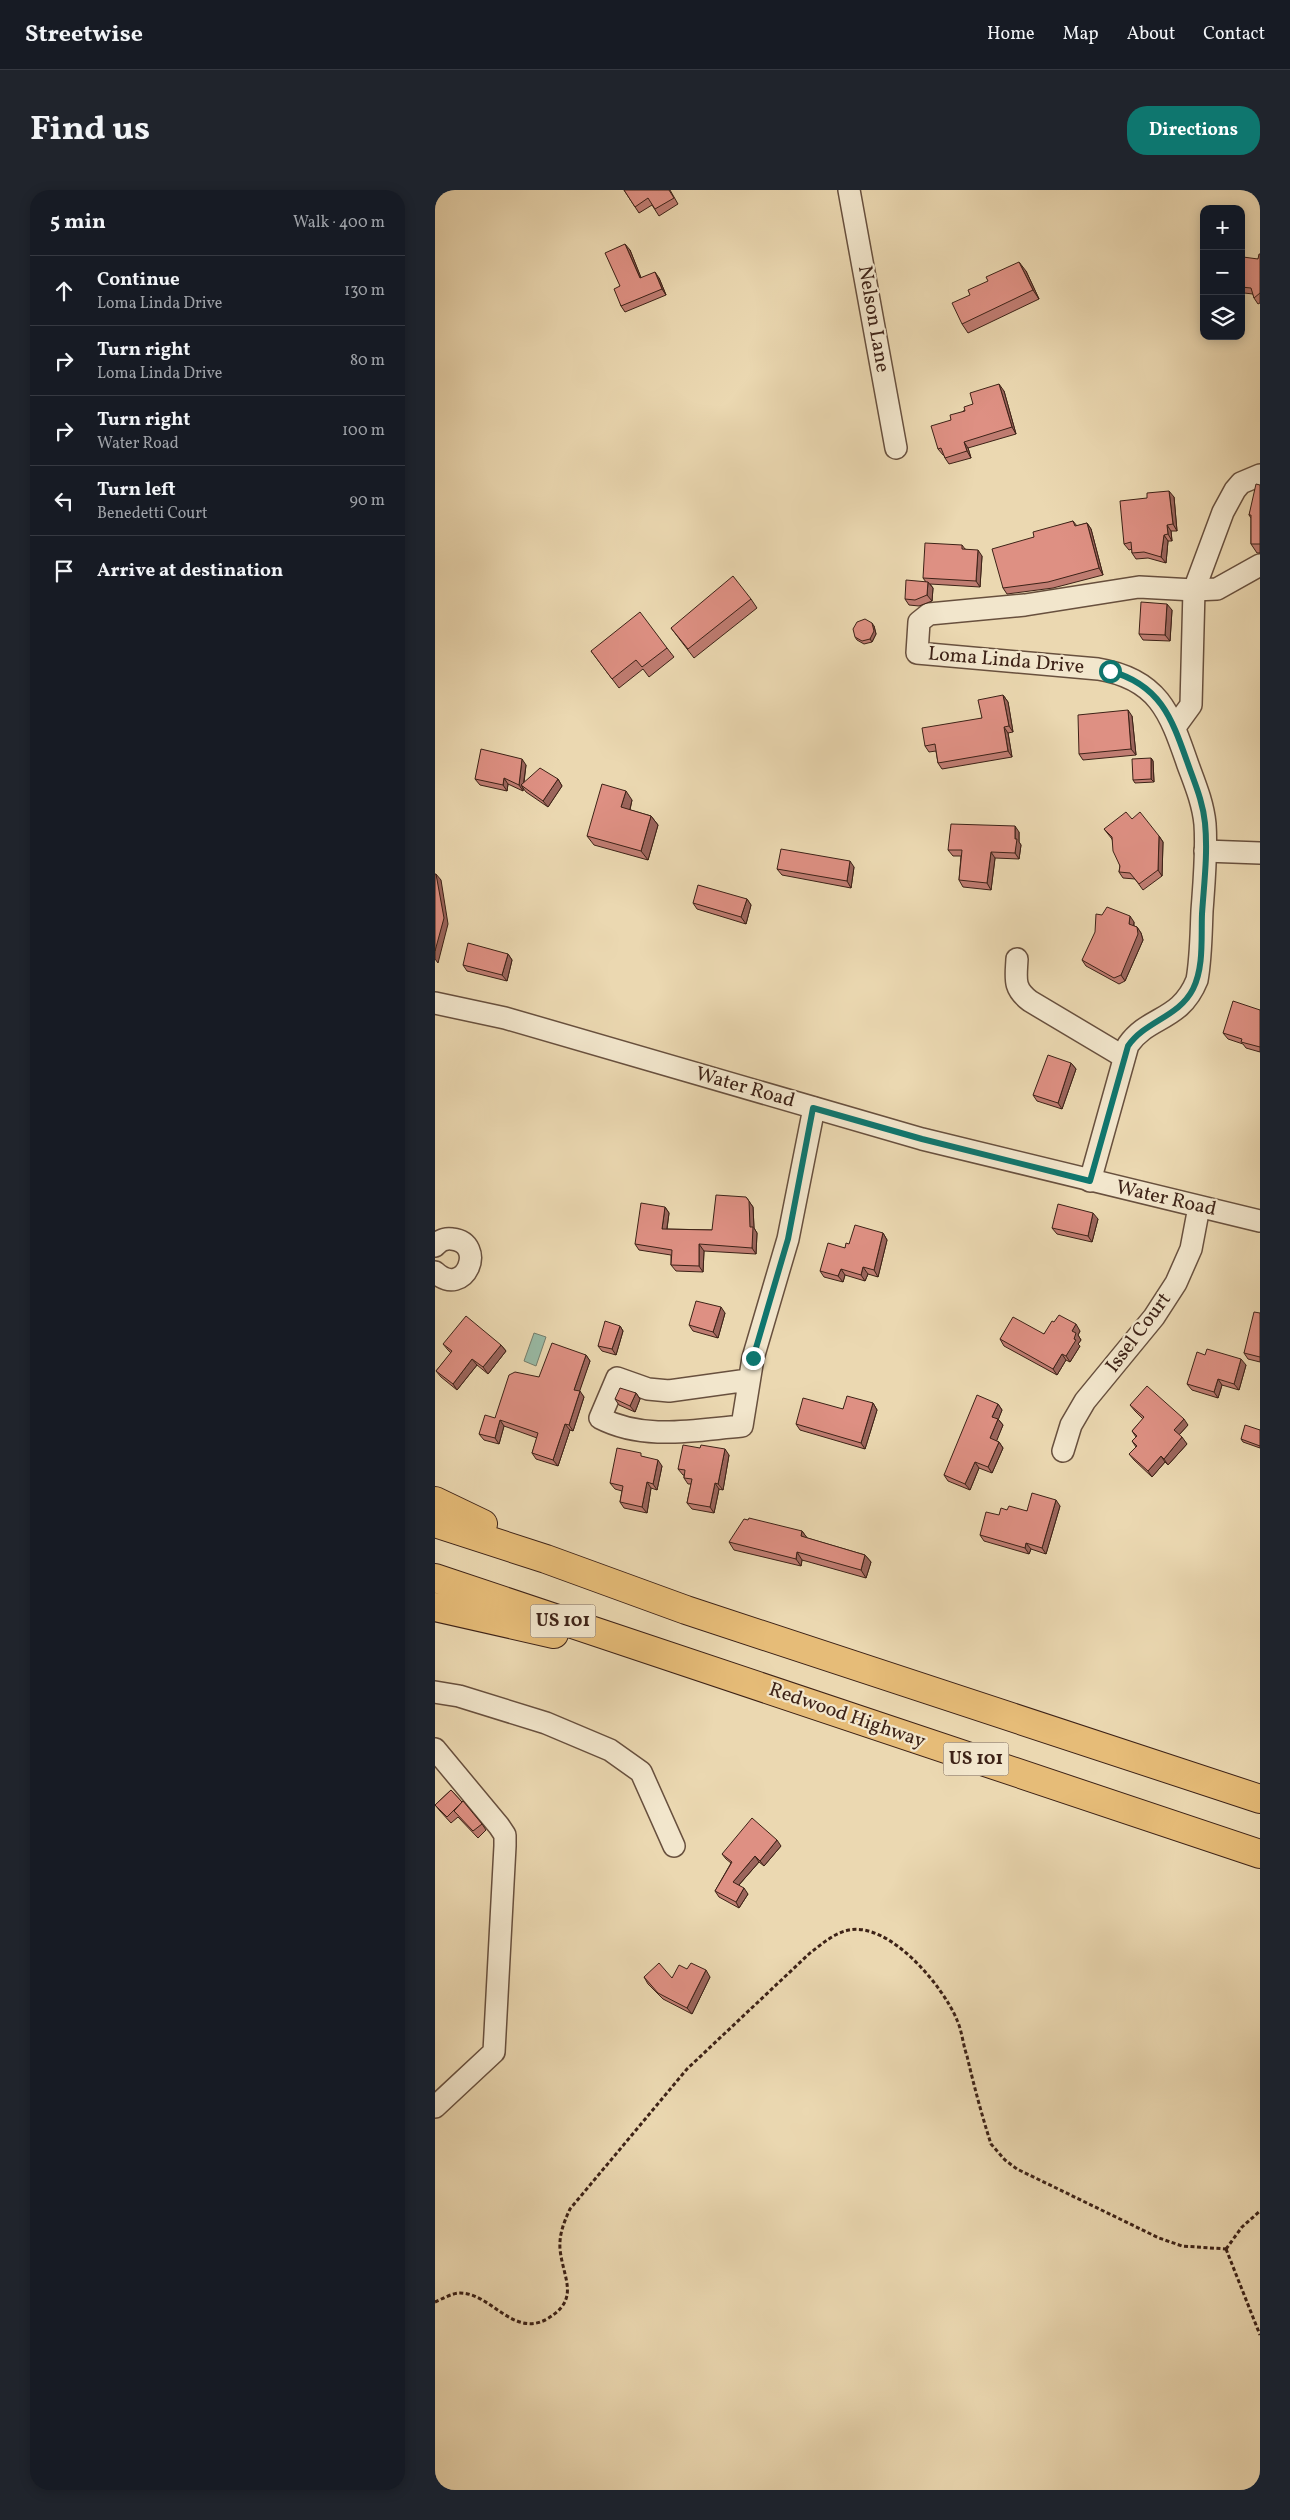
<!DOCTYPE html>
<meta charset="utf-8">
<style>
body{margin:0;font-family:Vollkorn,serif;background:#20242c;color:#f1f3f6}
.controls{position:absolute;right:15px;top:15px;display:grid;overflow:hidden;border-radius:10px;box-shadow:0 2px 12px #0003}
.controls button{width:45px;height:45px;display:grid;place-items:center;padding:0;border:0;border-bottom:1px solid #363941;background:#171b24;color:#f1f3f6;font:25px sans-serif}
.stop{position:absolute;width:15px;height:15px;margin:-11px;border:4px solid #0f766e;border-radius:50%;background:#fff}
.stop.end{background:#0f766e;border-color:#fff;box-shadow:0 1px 5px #0008}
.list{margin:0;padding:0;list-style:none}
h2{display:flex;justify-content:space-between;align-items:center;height:65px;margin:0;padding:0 20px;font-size:21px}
h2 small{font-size:16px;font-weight:400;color:#9ea1a6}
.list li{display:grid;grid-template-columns:32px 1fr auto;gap:15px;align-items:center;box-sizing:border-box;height:70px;padding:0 20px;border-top:1px solid #363941}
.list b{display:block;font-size:19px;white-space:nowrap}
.list p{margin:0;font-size:16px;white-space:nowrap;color:#9ea1a6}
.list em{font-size:16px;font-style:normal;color:#9ea1a6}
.icon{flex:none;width:28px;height:28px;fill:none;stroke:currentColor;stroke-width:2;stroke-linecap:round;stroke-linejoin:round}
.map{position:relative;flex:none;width:825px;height:2300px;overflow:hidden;border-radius:20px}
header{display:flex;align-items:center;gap:30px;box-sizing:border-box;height:70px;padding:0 25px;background:#171b24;border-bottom:1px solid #363941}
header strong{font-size:24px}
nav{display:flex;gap:28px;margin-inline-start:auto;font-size:18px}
.intro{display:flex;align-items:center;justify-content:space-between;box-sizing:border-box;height:120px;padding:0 30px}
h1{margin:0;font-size:35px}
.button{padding:12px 22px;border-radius:20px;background:#0f766e;color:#fff;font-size:18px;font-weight:700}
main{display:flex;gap:30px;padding:0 30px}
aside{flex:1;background:#171b24;border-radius:20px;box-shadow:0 2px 12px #0003}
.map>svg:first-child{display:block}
</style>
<header>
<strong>Streetwise</strong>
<nav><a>Home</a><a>Map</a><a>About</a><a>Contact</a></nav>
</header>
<div class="intro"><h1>Find us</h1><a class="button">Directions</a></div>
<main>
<aside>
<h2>5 min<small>Walk · 400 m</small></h2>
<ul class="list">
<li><svg class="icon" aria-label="ahead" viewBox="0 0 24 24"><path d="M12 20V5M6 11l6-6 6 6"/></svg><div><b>Continue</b><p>Loma Linda Drive</p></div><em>130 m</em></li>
<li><svg class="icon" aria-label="right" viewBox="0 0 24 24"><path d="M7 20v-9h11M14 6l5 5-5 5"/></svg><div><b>Turn right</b><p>Loma Linda Drive</p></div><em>80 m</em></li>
<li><svg class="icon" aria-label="right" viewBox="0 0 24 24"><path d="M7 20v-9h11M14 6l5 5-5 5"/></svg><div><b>Turn right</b><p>Water Road</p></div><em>100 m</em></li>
<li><svg class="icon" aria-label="left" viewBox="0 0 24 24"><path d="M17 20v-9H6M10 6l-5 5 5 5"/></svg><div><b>Turn left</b><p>Benedetti Court</p></div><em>90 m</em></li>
<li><svg class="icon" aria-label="arrive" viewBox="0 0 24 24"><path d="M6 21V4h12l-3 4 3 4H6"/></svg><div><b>Arrive at destination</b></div></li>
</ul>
</aside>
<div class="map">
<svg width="825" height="2300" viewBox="0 0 825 2300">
<rect width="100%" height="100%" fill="#ebd8b1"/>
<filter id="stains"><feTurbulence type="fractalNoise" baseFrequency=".004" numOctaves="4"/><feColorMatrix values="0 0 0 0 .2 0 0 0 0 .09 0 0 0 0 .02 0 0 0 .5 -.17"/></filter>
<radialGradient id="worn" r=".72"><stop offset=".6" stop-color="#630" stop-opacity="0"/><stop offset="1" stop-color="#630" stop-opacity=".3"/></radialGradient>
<!-- water -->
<path fill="#99bba6" stroke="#747e6d" d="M99 1143 111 1147 101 1176 89 1171Z"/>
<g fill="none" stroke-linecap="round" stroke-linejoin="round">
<!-- minor casing -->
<g stroke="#68503e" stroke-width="24">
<g id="minor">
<path d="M414 0 461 258"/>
<path d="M740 537 756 515 759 400 788 322 800 300 806 293 825 285"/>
<path d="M770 661 825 663"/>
<path d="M582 769C581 789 578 798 595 811L689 867"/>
<path d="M0 813 70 828 487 949 825 1031"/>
<path d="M655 991 693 855C714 825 745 832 762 790 766 768 766 744 767 721 769 693 772 662 770 634 768 613 760 594 753 575 735 523 724 489 663 479L482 463 484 432 494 424 590 415 704 397 759 400 782 399 825 375"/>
<path d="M0 1056C4 1051 10 1048 17 1049 53 1053 30 1110 0 1082"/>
<path d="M313 1190 234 1201 213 1199 182 1188 165 1228C210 1251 259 1240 307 1236L318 1168 353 1049 379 918"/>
<path d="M628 1261 636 1235 650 1211 719 1127 741 1093 756 1059 764 1017"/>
<path d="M0 1502 24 1506 111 1533 175 1560 206 1582 239 1656"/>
<path d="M0 1559 64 1636 70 1645V1656L59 1862 0 1917"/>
</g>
</g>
<!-- highway casing -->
<g stroke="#3d2217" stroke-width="30">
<g id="highway">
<path d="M0 1311 48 1334"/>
<path d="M0 1333 111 1369 251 1420 825 1609"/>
<path d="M0 1388 825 1664"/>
<path d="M0 1417 119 1444"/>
</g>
</g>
<!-- path -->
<g stroke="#3d2217" stroke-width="3" stroke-dasharray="4 2.5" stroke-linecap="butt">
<path d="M791 2059 825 2145"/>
<path d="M791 2059 807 2037 825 2021"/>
<path d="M0 2112C7 2109 17 2103 25 2103 56 2103 78 2148 112 2129 146 2109 128 2089 125 2059 124 2044 129 2032 135 2019L252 1879 375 1763C387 1754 399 1743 414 1740 455 1732 508 1796 522 1830 527 1841 528 1855 532 1866 539 1896 547 1926 556 1954L570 1970 582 1979 724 2048 747 2056 791 2059"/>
</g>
<!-- minor -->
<use href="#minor" stroke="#f2e6cc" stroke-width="21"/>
<!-- highway -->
<use href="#highway" stroke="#e6bc78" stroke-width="28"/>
</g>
<!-- wall -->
<g fill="#bf7c71" stroke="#3d2217">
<path d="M189 0H235L243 14 224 26 217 15 204 23Z"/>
<path d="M195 60 206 88H224L231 105 190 122 186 116 185 96Z"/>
<path d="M825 64V113L823 114 819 108 818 104 809 103 806 100V82L823 69Z"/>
<path d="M591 81 604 109 533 143 527 134Z"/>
<path d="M569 201 581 244 533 258 536 268 514 274 510 268 509 265H508L503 259 516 230 538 214Z"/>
<path d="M825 295V363H822L816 354V328L814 325Z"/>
<path d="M739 307 742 341H736L737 351H733L731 373 713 368 701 369 697 363V359L694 360 689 354Z"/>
<path d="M638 331 642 336 652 333 656 339 668 385 618 398 572 404 568 398 599 347Z"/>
<path d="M527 355 530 359 547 366 545 397 495 394 498 398 497 411 484 416 474 415 470 409 491 392 488 388Z"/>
<path d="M316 409 322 418 259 468 236 438Z"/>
<path d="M737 420 735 451 708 450 704 444Z"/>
<path d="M439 436 441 444 437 452 429 454 422 450 420 447Z"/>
<path d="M232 458 239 467 214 487 208 479 184 498 156 461Z"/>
<path d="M568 505 573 512 578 542 573 543 577 567 507 579 503 573 501 561 494 562 490 556 547 528Z"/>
<path d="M697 526 701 565 648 570 644 564Z"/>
<path d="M716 568 718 571 719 592 700 593 698 590Z"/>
<path d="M91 575 89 593 123 589 127 596 113 617 91 602 88 598V601L73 594 72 601 45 595 40 589Z"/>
<path d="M197 610 195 620 216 626 223 635 213 670 159 655 152 646Z"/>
<path d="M697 629 724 646 728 652 727 686 708 700 700 689 688 688 684 682 685 676 677 649 669 639Z"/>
<path d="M584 642V652L586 655 584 669 560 668 556 700 528 697 524 690 526 666H518L513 660Z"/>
<path d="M419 677 416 698 347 685 342 679Z"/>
<path d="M312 709 316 715 311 734 262 719 258 713Z"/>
<path d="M699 732V736L702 737 706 743 708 750 690 791 684 794 651 776 647 770Z"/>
<path d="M73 764 77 770 72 791 32 781 28 775Z"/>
<path d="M825 820V862L811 858 808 854 793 849 788 843Z"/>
<path d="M636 873 641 879 627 919 602 911 598 905Z"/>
<path d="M311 1007 318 1017 319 1038 322 1043 321 1064 269 1061 268 1082 241 1081 236 1075V1065L204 1060 200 1054 230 1017 234 1023 232 1039 277 1040Z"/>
<path d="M663 1029 657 1052 622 1044 617 1038Z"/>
<path d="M448 1043 452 1050 443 1087 433 1084 430 1091 410 1085 408 1092 389 1087 385 1081 414 1054Z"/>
<path d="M290 1123 283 1148 258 1141 254 1135Z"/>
<path d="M825 1123V1172L813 1169 809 1163Z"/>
<path d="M619 1132 645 1141 643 1145 646 1150 643 1154 645 1156 635 1172 631 1170 622 1185 569 1156 565 1149 609 1144Z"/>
<path d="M185 1136 188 1141 181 1165 167 1161 163 1156Z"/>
<path d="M8 1154 66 1155 71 1161 53 1184 42 1175 22 1200 6 1187 1 1181 16 1163 13 1160Z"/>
<path d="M151 1165 155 1171 144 1201 149 1207 138 1241 135 1240 123 1276 101 1269 97 1263 102 1248 69 1236 64 1254 49 1250 44 1244 60 1228 104 1187Z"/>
<path d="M811 1175 804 1200 787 1195 783 1208 757 1200 752 1194Z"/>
<path d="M201 1203 205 1209 200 1222 184 1215 180 1209Z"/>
<path d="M438 1213 442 1220 430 1259 365 1240 361 1234 408 1219Z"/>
<path d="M563 1214 567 1220 563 1229 568 1235 561 1251 564 1252 568 1258 557 1283 544 1278 535 1300 513 1291 509 1285Z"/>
<path d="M695 1215 753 1235 744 1245 752 1254 733 1275 730 1272 717 1287 699 1270 694 1264 701 1257 697 1251 701 1247 697 1241 708 1229 700 1221Z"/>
<path d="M825 1240V1258L808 1252 806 1249Z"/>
<path d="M294 1265 288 1300 284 1299 279 1323 257 1319 252 1313 256 1294H253L249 1288V1285H248L243 1279Z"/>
<path d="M209 1267 227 1276 222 1300 216 1298 212 1323 189 1318 185 1312 187 1301 180 1299 175 1293Z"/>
<path d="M625 1316 611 1364 596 1359 594 1364 549 1351 545 1345 564 1325 572 1320 592 1321Z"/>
<path d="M367 1341 372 1348 430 1365 436 1372 431 1388 367 1370 366 1376 299 1360 294 1352Z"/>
<path d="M16 1600 47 1634 51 1640 43 1648 23 1627 16 1633 5 1621 0 1615Z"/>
<path d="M346 1656 329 1676 324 1672 304 1695 313 1704 304 1718 284 1707 280 1701 296 1673 291 1669 287 1664Z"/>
<path d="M252 1779 275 1787 257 1824 228 1809 213 1794 209 1787 237 1788Z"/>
</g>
<!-- shaded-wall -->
<g fill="#9b655c" stroke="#3d2217">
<path d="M190 54 195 60 209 95 205 88Z"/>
<path d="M584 72 591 81 604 109 598 100Z"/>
<path d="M220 82 224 88 231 105 227 99Z"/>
<path d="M564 194 569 201 581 244 577 237Z"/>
<path d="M529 252 533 258 536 268 532 261Z"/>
<path d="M734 301 739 307 742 341 738 334Z"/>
<path d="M652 333 656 339 668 385 664 378Z"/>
<path d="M732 335 736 341 737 351 733 344Z"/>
<path d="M729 345 733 351 731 373 726 367Z"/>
<path d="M543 360 547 366 545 397 541 391Z"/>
<path d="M493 392 498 398 497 411 492 405Z"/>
<path d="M732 414 737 420 735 451 730 445Z"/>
<path d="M437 433 439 436 441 444 437 452 435 449Z"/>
<path d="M568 505 573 512 578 542 574 536Z"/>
<path d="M693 520 697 526 701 565 696 559Z"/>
<path d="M569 537 573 543 577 567 573 561Z"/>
<path d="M716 568 718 571 719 592 716 589Z"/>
<path d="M87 569 91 575 88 597 86 595 88 598V601L84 595Z"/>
<path d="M69 588 73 594 72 601 68 595Z"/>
<path d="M123 589 127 596 113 617 108 611Z"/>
<path d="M191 601 197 610 193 627 186 617Z"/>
<path d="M216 626 223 635 213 670 206 661Z"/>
<path d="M580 636 584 642V652L586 655 584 669 580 663Z"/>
<path d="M724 646 728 652 727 686 723 680Z"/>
<path d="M556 662 560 668 556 700 552 693Z"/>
<path d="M415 671 419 677 416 698 412 691Z"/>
<path d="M1 684 6 690 13 734 3 773 0 769Z"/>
<path d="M312 709 316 715 311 734 306 727Z"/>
<path d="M695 726 699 732 698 740 694 734Z"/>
<path d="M702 737 706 743 708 750 690 791 686 785Z"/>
<path d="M73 764 77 770 72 791 67 785Z"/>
<path d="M636 873 641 879 627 919 623 913Z"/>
<path d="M311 1007 318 1017 319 1038 322 1043 321 1064 317 1058Z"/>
<path d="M230 1017 234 1023 231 1045 227 1039Z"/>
<path d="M658 1023 663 1029 657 1052 653 1046Z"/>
<path d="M448 1043 452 1050 443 1087 439 1080Z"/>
<path d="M264 1054 269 1061 268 1082 264 1076Z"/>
<path d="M428 1077 433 1084 430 1091 426 1085Z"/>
<path d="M406 1079 410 1085 408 1092 403 1086Z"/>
<path d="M286 1117 290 1123 283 1148 278 1142Z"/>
<path d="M641 1134 645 1141 643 1145 646 1150 643 1154 645 1156 635 1172 631 1166 639 1149 637 1141Z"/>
<path d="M185 1136 188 1141 181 1165 177 1159Z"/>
<path d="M66 1155 71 1161 53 1184 48 1177Z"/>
<path d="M627 1164 631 1170 622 1185 618 1179Z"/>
<path d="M151 1165 155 1171 143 1206 139 1200Z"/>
<path d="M37 1169 42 1175 22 1200 18 1194Z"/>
<path d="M806 1169 811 1175 804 1200 799 1194Z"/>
<path d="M783 1189 787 1195 783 1208 779 1202Z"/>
<path d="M145 1201 149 1207 138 1241 134 1235Z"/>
<path d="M201 1203 205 1209 200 1222 195 1216Z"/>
<path d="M438 1213 442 1220 430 1259 426 1253Z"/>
<path d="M563 1214 567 1220 562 1233 557 1227Z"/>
<path d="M563 1229 568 1235 560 1255 555 1248Z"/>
<path d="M749 1229 753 1235 743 1246 739 1240Z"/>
<path d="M65 1230 69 1236 64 1254 60 1248Z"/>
<path d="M130 1234 135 1240 123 1276 118 1270Z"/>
<path d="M747 1247 752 1254 733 1275 729 1269Z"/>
<path d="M564 1252 568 1258 557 1283 553 1277Z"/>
<path d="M290 1259 294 1265 288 1300 283 1294Z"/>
<path d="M726 1266 730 1272 717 1287 713 1281Z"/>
<path d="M223 1270 227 1276 222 1300 218 1294Z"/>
<path d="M540 1272 544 1278 535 1300 530 1294Z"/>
<path d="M212 1292 216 1298 212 1323 207 1317Z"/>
<path d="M280 1293 284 1299 279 1323 275 1317Z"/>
<path d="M621 1310 625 1316 611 1364 607 1358Z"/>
<path d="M367 1341 373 1349 366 1346Z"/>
<path d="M591 1353 596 1359 594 1364 590 1358Z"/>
<path d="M362 1362 367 1370 366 1376 361 1369Z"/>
<path d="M430 1365 436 1372 431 1388 426 1380Z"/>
<path d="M342 1650 346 1656 329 1676 325 1671Z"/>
<path d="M320 1666 324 1672 302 1697 298 1692Z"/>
<path d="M309 1698 313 1704 304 1718 301 1712Z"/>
<path d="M271 1780 275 1787 257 1824 252 1818Z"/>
</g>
<!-- building -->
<g fill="#de9083" stroke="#3d2217">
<path d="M189 0H234L239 8 220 19 213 8 200 17Z"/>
<path d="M190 54 205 88 220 82 227 99 186 116 179 99 185 96 170 63Z"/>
<path d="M824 64H825V103L819 108 816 98 806 97V82L808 67 823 69Z"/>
<path d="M584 72 598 100 527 134 517 113 535 105 533 100 553 91 551 87Z"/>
<path d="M564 194 577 237 529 252 532 261 510 268 506 258 503 259 496 236 516 230 515 225 530 221 529 217 538 214 535 203Z"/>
<path d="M821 294 825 295V354H816V325H814Z"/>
<path d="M734 301 738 334 732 335 733 344 729 345 726 367 709 362 697 363 696 352 689 354 685 311 712 308V303Z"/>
<path d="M638 331 640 336 652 333 664 378 613 392 568 398 557 359 599 347 598 342Z"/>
<path d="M490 353 527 355V359L543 360 541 391 488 388Z"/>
<path d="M298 386 316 409 253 459 236 438Z"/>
<path d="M471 390 493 392 492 405 480 410 470 409Z"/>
<path d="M706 412 732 414 730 445 704 444Z"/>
<path d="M205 422 232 458 207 477 201 470 177 489 156 461Z"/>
<path d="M430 429 437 433 439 441 435 449 427 451 420 447 418 439 422 432Z"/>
<path d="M568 505 574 536 569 537 573 561 503 573 500 554 490 556 487 538 547 528 543 510Z"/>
<path d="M693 520 696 559 644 564 643 525Z"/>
<path d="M46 559 87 569 84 595 69 588 68 595 40 589Z"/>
<path d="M716 568V589L698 590 697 569Z"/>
<path d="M105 578 123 589 108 611 86 595Z"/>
<path d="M167 594 191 601 186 617 216 626 206 661 152 646Z"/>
<path d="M691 622 697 629 705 622 724 646 723 680 704 694 695 683 684 682 685 676 678 661 677 647 669 639Z"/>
<path d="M516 634 580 636V649H582L580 663 556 662 552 693 524 690 527 660H513Z"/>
<path d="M346 659 415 671 412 691 342 679Z"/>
<path d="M0 684H1L9 728 0 761Z"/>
<path d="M263 695 312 709 306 727 258 713Z"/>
<path d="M672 717 695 726 694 734 702 737 703 744 686 785 679 788 647 770 660 742 661 724 667 725Z"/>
<path d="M33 753 73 764 67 785 28 775Z"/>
<path d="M798 811 825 820V857L806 852 807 849 788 843Z"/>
<path d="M613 865 636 873 623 913 598 905Z"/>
<path d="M281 1005 311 1007 314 1011 315 1037H318L317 1058 264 1054V1076L236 1075 237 1060 200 1054 206 1013 230 1017 227 1039 277 1040Z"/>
<path d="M623 1014 658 1023 653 1046 617 1038Z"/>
<path d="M420 1035 448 1043 439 1080 428 1077 426 1085 406 1079 403 1086 385 1081 393 1053 410 1058 411 1053 414 1054Z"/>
<path d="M261 1111 286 1117 278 1142 254 1135Z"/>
<path d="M819 1122 825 1123V1167L809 1163Z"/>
<path d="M624 1125 641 1134 637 1141 641 1143 639 1149 641 1150 631 1166 627 1164 618 1179 565 1149 578 1127 609 1144 617 1131 619 1132Z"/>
<path d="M31 1126 66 1155 48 1177 37 1169 18 1194 1 1181 17 1161 8 1154Z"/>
<path d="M170 1131 185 1136 177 1159 163 1156Z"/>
<path d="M117 1153 151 1165 139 1200 145 1201 134 1235 130 1234 118 1270 97 1263 103 1243 65 1230 60 1248 44 1244 50 1225 60 1228 74 1185 80 1182 104 1187Z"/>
<path d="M772 1159 806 1169 799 1194 783 1189 779 1202 752 1194 762 1162 770 1165Z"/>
<path d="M712 1196 749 1229 739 1240 747 1247 729 1269 726 1266 713 1281 694 1264 702 1256 697 1251 702 1246 697 1241 709 1227 695 1215Z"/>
<path d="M185 1198 201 1203 195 1216 180 1209Z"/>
<path d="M542 1205 563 1214 557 1227 563 1229 555 1248 564 1252 553 1277 540 1272 530 1294 509 1285Z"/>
<path d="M412 1206 438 1213 426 1253 361 1234 368 1208 408 1219Z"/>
<path d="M810 1235 825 1240V1256L806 1249Z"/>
<path d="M248 1255 265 1258 266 1255 290 1259 283 1294 280 1293 275 1317 252 1313 257 1289 249 1288 250 1280 243 1279Z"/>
<path d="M182 1258 206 1263V1266L223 1270 218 1294 212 1292 207 1317 185 1312 188 1296 175 1293Z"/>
<path d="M597 1303 621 1310 607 1358 591 1353 590 1358 545 1345 551 1322 564 1325 566 1318 572 1320 574 1316 592 1321Z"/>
<path d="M314 1328 367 1341 366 1346 430 1365 426 1380 362 1362 361 1369 294 1352 309 1329 313 1330Z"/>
<path d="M16 1600 27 1612 12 1627 0 1615Z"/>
<path d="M28 1611 47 1634 38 1641 19 1621Z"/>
<path d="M317 1628 342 1650 325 1671 320 1666 298 1692 309 1698 301 1712 280 1701 297 1672 287 1664Z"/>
<path d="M224 1773 237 1788 244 1775 252 1779 256 1773 271 1780 252 1818 223 1803 209 1787Z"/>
</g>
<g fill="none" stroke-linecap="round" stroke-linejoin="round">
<!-- route -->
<path stroke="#0f766e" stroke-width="6" d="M318 1168 353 1049 378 918 487 949 655 991 693 856C710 831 744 827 758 799 769 777 766 748 767 724 769 694 773 663 770 633 768 612 760 594 753 574 737 529 726 495 675 481"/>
</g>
<g text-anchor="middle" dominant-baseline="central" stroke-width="4.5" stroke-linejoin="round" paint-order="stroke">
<!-- shield labels -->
<g fill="#f2e6cc" stroke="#735d4d" stroke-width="1">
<rect x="95.5" y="1414.5" width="65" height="33" rx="4"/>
<rect x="508.5" y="1552.5" width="65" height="33" rx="4"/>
</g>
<g font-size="19" font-weight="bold" fill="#3d2217">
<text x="128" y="1431">US 101</text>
<text x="541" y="1569">US 101</text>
</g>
<!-- street labels -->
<g font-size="20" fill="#3d2217" stroke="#f2e6cc">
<text transform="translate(438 129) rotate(80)">Nelson Lane</text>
<text transform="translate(571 471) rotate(5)">Loma Linda Drive</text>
<text transform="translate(310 898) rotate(16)">Water Road</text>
<text transform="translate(731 1009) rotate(13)">Water Road</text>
<text transform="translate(704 1143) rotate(-53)">Issel Court</text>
<text transform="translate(412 1526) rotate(19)">Redwood Highway</text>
</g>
</g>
<rect width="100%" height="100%" filter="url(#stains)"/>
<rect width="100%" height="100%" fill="url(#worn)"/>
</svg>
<div class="controls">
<button>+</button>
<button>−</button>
<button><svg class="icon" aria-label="layers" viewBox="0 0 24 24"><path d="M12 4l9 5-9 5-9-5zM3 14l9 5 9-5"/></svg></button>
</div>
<div class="stop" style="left:675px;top:481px"></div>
<div class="stop end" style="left:318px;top:1168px"></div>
</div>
</main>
